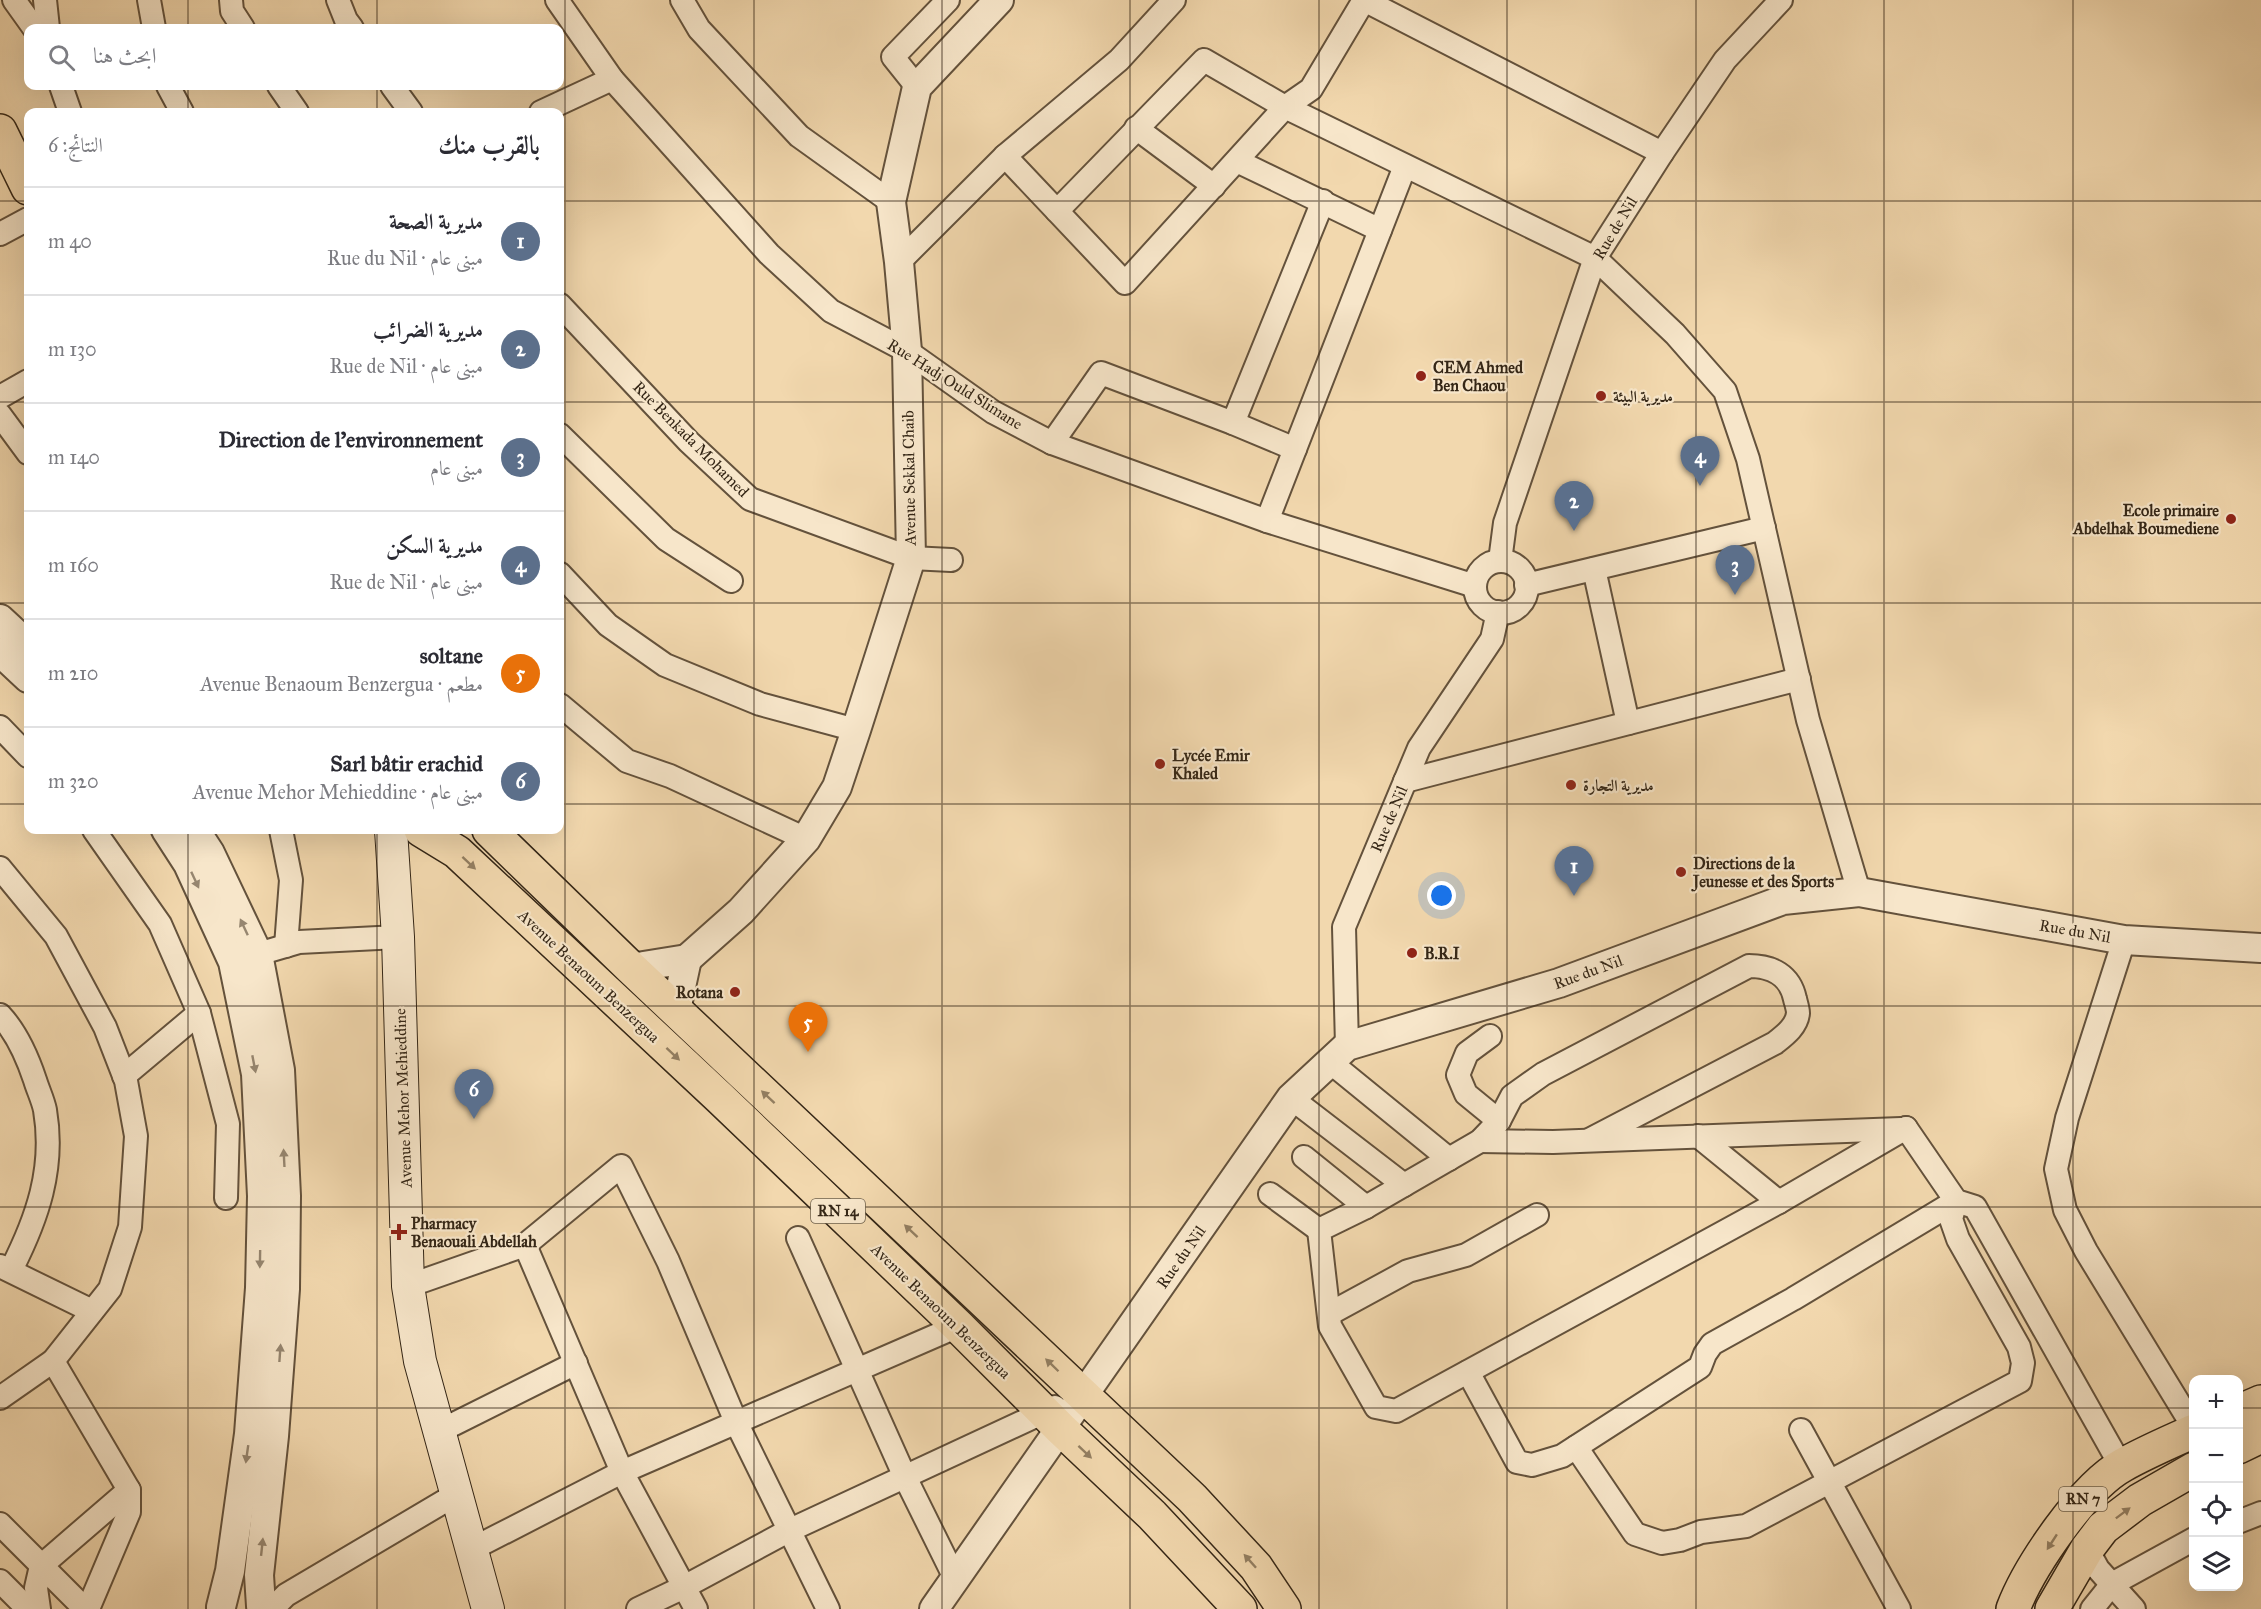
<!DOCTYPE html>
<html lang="ar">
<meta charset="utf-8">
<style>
body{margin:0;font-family:"IM FELL Great Primer",Amiri,serif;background:#f2f2f3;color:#2b2b33;direction:rtl}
.controls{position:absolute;right:18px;bottom:18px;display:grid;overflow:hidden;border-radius:12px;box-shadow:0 6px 24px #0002}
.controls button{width:54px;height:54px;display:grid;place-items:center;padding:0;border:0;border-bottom:2px solid #e1e1e2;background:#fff;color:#2b2b33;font:30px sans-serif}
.you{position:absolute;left:1442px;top:896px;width:21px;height:21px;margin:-15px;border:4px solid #fff;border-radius:50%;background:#1a73e8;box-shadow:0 0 0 9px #1a73e833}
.badge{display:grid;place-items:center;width:39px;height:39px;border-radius:50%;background:#1a73e8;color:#fff;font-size:20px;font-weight:700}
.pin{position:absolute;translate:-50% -50px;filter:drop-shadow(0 2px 3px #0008)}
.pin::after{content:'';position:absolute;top:32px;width:21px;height:18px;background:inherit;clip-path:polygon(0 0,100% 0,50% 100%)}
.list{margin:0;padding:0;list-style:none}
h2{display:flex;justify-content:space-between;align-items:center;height:78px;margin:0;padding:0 24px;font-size:26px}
h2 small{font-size:20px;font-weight:400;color:#7c7c81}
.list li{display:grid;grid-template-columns:39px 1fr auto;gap:18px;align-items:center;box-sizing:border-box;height:108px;padding:0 24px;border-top:2px solid #e1e1e2}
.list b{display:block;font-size:22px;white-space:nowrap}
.list p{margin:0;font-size:20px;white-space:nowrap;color:#7c7c81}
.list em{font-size:20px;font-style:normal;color:#7c7c81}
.icon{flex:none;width:33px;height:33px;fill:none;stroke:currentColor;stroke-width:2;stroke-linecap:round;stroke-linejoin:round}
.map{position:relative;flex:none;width:2261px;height:1609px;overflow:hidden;direction:ltr}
.search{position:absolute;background:#fff;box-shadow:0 6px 24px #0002;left:24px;top:24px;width:540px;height:66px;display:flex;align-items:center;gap:15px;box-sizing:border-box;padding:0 21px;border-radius:12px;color:#7c7c81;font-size:22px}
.panel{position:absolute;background:#fff;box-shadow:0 6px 24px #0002;left:24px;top:108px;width:540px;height:726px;border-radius:12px;direction:rtl}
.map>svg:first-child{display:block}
</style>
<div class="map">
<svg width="2261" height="1609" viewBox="0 0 2261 1609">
<rect width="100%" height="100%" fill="#f2d8ae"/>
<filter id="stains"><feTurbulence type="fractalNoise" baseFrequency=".00333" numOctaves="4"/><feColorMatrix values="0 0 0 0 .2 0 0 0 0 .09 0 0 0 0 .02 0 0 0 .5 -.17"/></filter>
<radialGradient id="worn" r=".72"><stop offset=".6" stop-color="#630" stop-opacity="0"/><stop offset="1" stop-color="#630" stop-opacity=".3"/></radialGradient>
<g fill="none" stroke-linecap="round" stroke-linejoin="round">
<!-- minor casing -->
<g stroke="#64523c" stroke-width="26">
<g id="minor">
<path d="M14 0 34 28"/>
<path d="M45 0 48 28"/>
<path d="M149 0 154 28"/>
<path d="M231 0 232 11 243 28"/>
<path d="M338 0 346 20 352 28"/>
<path d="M557 0 612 79 769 254 831 311 907 351 993 412 1052 443 1267 521 1475 586"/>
<path d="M682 0 699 29 799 136 891 202"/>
<path d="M1364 0 1662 153"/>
<path d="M61 86 70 112"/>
<path d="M168 86 182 112"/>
<path d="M279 86 297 112"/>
<path d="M392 86 411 112"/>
<path d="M917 87 893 57 948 0"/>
<path d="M541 112 612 79"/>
<path d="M1136 128 1214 186"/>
<path d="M1005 156 1119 60 1174 0"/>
<path d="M1237 161 1380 230"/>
<path d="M1057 211 1204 60 1285 107 1311 89 1364 0"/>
<path d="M0 234 28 219"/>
<path d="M899 262 1005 156 1125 283 1285 107 1595 258 1675 334 1725 391 1748 459 1808 720 1859 892"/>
<path d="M560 305 689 442 750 499 911 558 951 560"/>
<path d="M0 397 28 381"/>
<path d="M0 415 28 453"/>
<path d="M1233 423 1295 449"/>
<path d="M560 435 666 539 731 581"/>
<path d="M1052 443 1101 373 1233 423 1323 201"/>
<path d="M1267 521 1405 166"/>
<path d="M1500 561 1505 523 1595 258 1662 153 1725 60 1781 0"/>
<circle cx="1501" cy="587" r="26"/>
<path d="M1594 569 1628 723"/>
<path d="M560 574 608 625 665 665 760 704 856 730"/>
<path d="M1526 585 1764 528"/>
<path d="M560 705 627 761 670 776 806 839"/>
<path d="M0 727 28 756"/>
<path d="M1405 781 1799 679"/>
<path d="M94 830 160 924 199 1013 228 1124 226 1198"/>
<path d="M281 830 291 880 286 946"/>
<path d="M0 868 56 936 105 1027 126 1081 136 1136 130 1227 110 1289 53 1361 0 1398"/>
<path d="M2124 940 2067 1118 2056 1169 2065 1210 2086 1251 2194 1428"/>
<path d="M258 954 299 942 398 937"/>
<path d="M0 1015C17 1033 27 1056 35 1080 38 1090 43 1100 45 1110 55 1169 37 1219 11 1270"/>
<path d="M1490 1036 1467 1053 1458 1075 1466 1094 1499 1121 1512 1096 1543 1074 1749 966C1772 966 1790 975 1795 999 1796 1003 1798 1009 1798 1013 1797 1026 1785 1035 1775 1043L1589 1140"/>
<path d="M1347 1046 1344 927 1419 748 1492 639 1498 612"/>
<path d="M1330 1062 1449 1159"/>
<path d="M124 1076 199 1013"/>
<path d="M1291 1098 1404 1185"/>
<path d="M1499 1121 1480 1141 1366 1207 1319 1230 1330 1326 1376 1407 1396 1411 1779 1202 1906 1128"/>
<path d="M1906 1128 1956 1201 1975 1207 2121 1466"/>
<path d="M1698 1136 1779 1202"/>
<path d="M1480 1141 1553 1142 1901 1129"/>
<path d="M1304 1157 1366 1207"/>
<path d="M1270 1194 1319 1230"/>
<path d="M798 1238 905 1477 955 1578"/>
<path d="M525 1245 622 1472 696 1609"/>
<path d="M0 1266 92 1311"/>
<path d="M408 1286 525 1245 621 1166 668 1261 736 1422 828 1609"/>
<path d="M1329 1314 1408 1271 1466 1255 1537 1215"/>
<path d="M53 1361 129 1490V1512L88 1609"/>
<path d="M1468 1372 1517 1462 1532 1465 1562 1456 1700 1367 1705 1354 1712 1344 1793 1299 1956 1201"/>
<path d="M1801 1430 1899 1609"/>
<path d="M438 1432 576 1363"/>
<path d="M1576 1447 1635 1534 1662 1543 1680 1540 1701 1532 1746 1526 2020 1381 2023 1363 2019 1347 1958 1239 1951 1219 1956 1201"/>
<path d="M2238 1522 2261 1513"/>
<path d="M0 1524 85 1609"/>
<path d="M472 1549 622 1472 958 1326"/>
<path d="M2087 1549 2098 1569 2134 1609"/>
<path d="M0 1581 28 1609"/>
<path d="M39 1609 36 1588 41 1566 129 1490"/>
<path d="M272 1609 286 1595 455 1495"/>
<path d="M638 1609 684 1587 788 1531 1055 1407"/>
<path d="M2092 1609 2112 1584 2194 1539"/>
</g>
</g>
<!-- tertiary casing -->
<g stroke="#64523c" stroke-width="32">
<g id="tertiary">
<path d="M0 619 28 645"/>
<path d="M0 652 28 678"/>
<path d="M166 830 188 864 233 962 256 1074 262 1196 260 1288 249 1434 230 1571 221 1607"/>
<path d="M195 830 210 853 258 954 280 1070 286 1196 285 1289 274 1436 259 1575 261 1606"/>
<path d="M687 959 741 911 806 839 837 787 856 730 911 558 907 351 899 262 891 202 917 87 999 0"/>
<path d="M631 968 687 959"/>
<path d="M676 1010 687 959"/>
<path d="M934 1609 1291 1098 1347 1046 1559 983 1783 900 1859 892 2124 940 2261 948"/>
</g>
</g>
<!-- secondary casing -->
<g stroke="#342616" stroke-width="34">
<path id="secondary" d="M391 830 398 937 408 1286 420 1361 488 1609"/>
</g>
<!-- primary casing -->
<g stroke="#342616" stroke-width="36">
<g id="primary">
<path d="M0 131 28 188"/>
<path d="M421 830 457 852 720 1098 958 1326 1061 1429 1152 1515 1240 1609"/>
<path d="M489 830 631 968 1192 1498 1256 1567 1284 1609"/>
<path d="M2238 1412 2261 1402"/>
<path d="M2238 1447 2261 1436"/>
<path d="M2013 1609C2029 1567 2083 1487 2123 1465 2146 1452 2170 1442 2194 1431"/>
<path d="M2052 1609 2087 1549 2103 1528 2140 1500 2194 1469"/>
</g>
</g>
<!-- minor -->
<use href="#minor" stroke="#f7e6ca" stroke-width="22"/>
<!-- tertiary -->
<use href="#tertiary" stroke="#f7e6ca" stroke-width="28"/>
<!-- secondary -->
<use href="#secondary" stroke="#f7e6ca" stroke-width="32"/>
<!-- primary -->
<use href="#primary" stroke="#f2d8ae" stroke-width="33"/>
</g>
<!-- one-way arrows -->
<defs><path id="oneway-solid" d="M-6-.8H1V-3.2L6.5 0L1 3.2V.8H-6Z" transform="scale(1.5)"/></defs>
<g fill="#937f62">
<use href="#oneway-solid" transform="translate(469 863) rotate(43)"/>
<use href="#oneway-solid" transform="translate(673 1054) rotate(43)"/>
<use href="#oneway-solid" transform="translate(768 1097) rotate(-137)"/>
<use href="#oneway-solid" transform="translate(911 1231) rotate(-137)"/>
<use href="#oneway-solid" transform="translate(1052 1365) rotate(-136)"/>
<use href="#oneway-solid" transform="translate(1085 1452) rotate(43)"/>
<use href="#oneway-solid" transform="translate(2123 1513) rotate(-37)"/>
<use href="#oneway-solid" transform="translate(2052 1542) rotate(123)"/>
<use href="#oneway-solid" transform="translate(1250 1561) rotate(-132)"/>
</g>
<g fill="#968670">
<use href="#oneway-solid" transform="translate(195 880) rotate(65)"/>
<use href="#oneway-solid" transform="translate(244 927) rotate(-115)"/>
<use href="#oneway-solid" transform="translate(254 1064) rotate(79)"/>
<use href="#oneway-solid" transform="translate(284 1158) rotate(-93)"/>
<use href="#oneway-solid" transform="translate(260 1259) rotate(91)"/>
<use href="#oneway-solid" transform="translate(280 1353) rotate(-86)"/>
<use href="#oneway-solid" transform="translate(247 1454) rotate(98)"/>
<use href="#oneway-solid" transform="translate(262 1547) rotate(-84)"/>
</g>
<!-- grid -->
<path fill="none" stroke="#342616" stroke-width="1.5" stroke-opacity="0.55" d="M188 0V28M377 0V28M565 0V1609M754 0V1609M942 0V1609M1130 0V1609M1319 0V1609M1507 0V1609M1696 0V1609M1884 0V1609M2073 0V1609M188 86V112M377 86V112M0 201H28M560 201H2261M0 402H28M560 402H2261M0 603H28M560 603H2261M0 804H28M560 804H2261M188 830V1609M377 830V1609M0 1006H2261M0 1207H2261M0 1408H2194M2238 1408H2261"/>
<!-- markers -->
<g fill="#8f2418" stroke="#f7e6ca" stroke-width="2">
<circle cx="1421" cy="376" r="6"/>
<circle cx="1601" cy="396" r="6"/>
<circle cx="2231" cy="519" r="6"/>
<circle cx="1160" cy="764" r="6"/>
<circle cx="1571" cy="785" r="6"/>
<circle cx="1681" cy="872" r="6"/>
<circle cx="1412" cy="953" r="6"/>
<circle cx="735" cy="992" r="6"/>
<path d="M396 1223h6v6h6v6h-6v6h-6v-6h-6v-6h6z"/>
</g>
<g text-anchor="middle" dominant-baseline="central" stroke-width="4.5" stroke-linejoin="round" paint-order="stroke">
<!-- shield labels -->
<g fill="#f7e6ca" stroke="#6e604c" stroke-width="1.5">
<rect x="811" y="1199" width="54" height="24" rx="4.5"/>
<rect x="2059" y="1487" width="48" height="24" rx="4.5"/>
</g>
<g font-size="15" font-weight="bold" fill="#342616">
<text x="838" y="1211">RN 14</text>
<text x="2083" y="1499">RN 7</text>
</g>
<!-- street labels -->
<g font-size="16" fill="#342616" stroke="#f7e6ca">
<text transform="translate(1615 228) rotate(-59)">Rue de Nil</text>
<text transform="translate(955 384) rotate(32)">Rue Hadj Ould Slimane</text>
<text transform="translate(691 439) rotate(45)">Rue Benkada Mohamed</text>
<text transform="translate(909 478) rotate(-91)">Avenue Sekkal Chaib</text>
<text transform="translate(1389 819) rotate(-67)">Rue de Nil</text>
<text transform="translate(2075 931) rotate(10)">Rue du Nil</text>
<text transform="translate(1588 972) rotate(-20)">Rue du Nil</text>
<text transform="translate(589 976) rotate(43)">Avenue Benaoum Benzergua</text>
<text transform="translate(403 1098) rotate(-92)">Avenue Mehor Mehieddine</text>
<text transform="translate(1181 1257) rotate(-55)">Rue du Nil</text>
<text transform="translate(941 1311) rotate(44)">Avenue Benaoum Benzergua</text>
</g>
<!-- poi labels -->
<g font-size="16" font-weight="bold" fill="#342616" stroke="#f7e6ca" text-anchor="start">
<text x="1433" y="367">CEM Ahmed<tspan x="1433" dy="18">Ben Chaou</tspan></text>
<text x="1613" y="396">مديرية البيئة</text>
<text x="2219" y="510" text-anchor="end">Ecole primaire<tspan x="2219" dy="18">Abdelhak Boumediene</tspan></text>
<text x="1172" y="755">Lycée Emir<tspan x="1172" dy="18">Khaled</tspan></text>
<text x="1583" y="785">مديرية التجارة</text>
<text x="1693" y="863">Directions de la<tspan x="1693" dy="18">Jeunesse et des Sports</tspan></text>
<text x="1424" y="953">B.R.I</text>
<text x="723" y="992" text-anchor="end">Rotana</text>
<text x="411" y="1223">Pharmacy<tspan x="411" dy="18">Benaouali Abdellah</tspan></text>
</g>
</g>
<rect width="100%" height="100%" filter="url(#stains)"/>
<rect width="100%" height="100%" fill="url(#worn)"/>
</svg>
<div class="controls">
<button>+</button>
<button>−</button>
<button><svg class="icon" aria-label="locate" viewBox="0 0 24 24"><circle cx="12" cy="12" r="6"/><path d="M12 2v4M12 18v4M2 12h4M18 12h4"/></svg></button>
<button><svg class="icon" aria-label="layers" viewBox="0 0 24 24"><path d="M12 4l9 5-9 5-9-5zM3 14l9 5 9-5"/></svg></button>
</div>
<div class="you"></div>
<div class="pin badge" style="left:1574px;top:896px;background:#5c6f8a">1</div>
<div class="pin badge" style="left:1574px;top:531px;background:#5c6f8a">2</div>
<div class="pin badge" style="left:1735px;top:595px;background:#5c6f8a">3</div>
<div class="pin badge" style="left:1700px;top:486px;background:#5c6f8a">4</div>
<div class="pin badge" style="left:808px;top:1052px;background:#e8710a">5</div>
<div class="pin badge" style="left:474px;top:1119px;background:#5c6f8a">6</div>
<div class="search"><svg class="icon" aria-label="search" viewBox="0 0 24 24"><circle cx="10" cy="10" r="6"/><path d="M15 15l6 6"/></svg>ابحث هنا</div>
<section class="panel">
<h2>بالقرب منك<small>النتائج: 6</small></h2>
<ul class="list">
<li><span class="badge" style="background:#5c6f8a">1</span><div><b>مديرية الصحة</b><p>مبنى عام · Rue du Nil</p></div><em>40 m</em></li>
<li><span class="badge" style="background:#5c6f8a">2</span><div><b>مديرية الضرائب</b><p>مبنى عام · Rue de Nil</p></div><em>130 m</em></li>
<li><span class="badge" style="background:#5c6f8a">3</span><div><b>Direction de l'environnement</b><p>مبنى عام</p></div><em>140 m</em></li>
<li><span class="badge" style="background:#5c6f8a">4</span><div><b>مديرية السكن</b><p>مبنى عام · Rue de Nil</p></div><em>160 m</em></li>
<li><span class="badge" style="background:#e8710a">5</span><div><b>soltane</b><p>مطعم · Avenue Benaoum Benzergua</p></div><em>210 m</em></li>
<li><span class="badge" style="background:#5c6f8a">6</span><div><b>Sarl bâtir erachid</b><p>مبنى عام · Avenue Mehor Mehieddine</p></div><em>320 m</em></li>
</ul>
</section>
</div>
